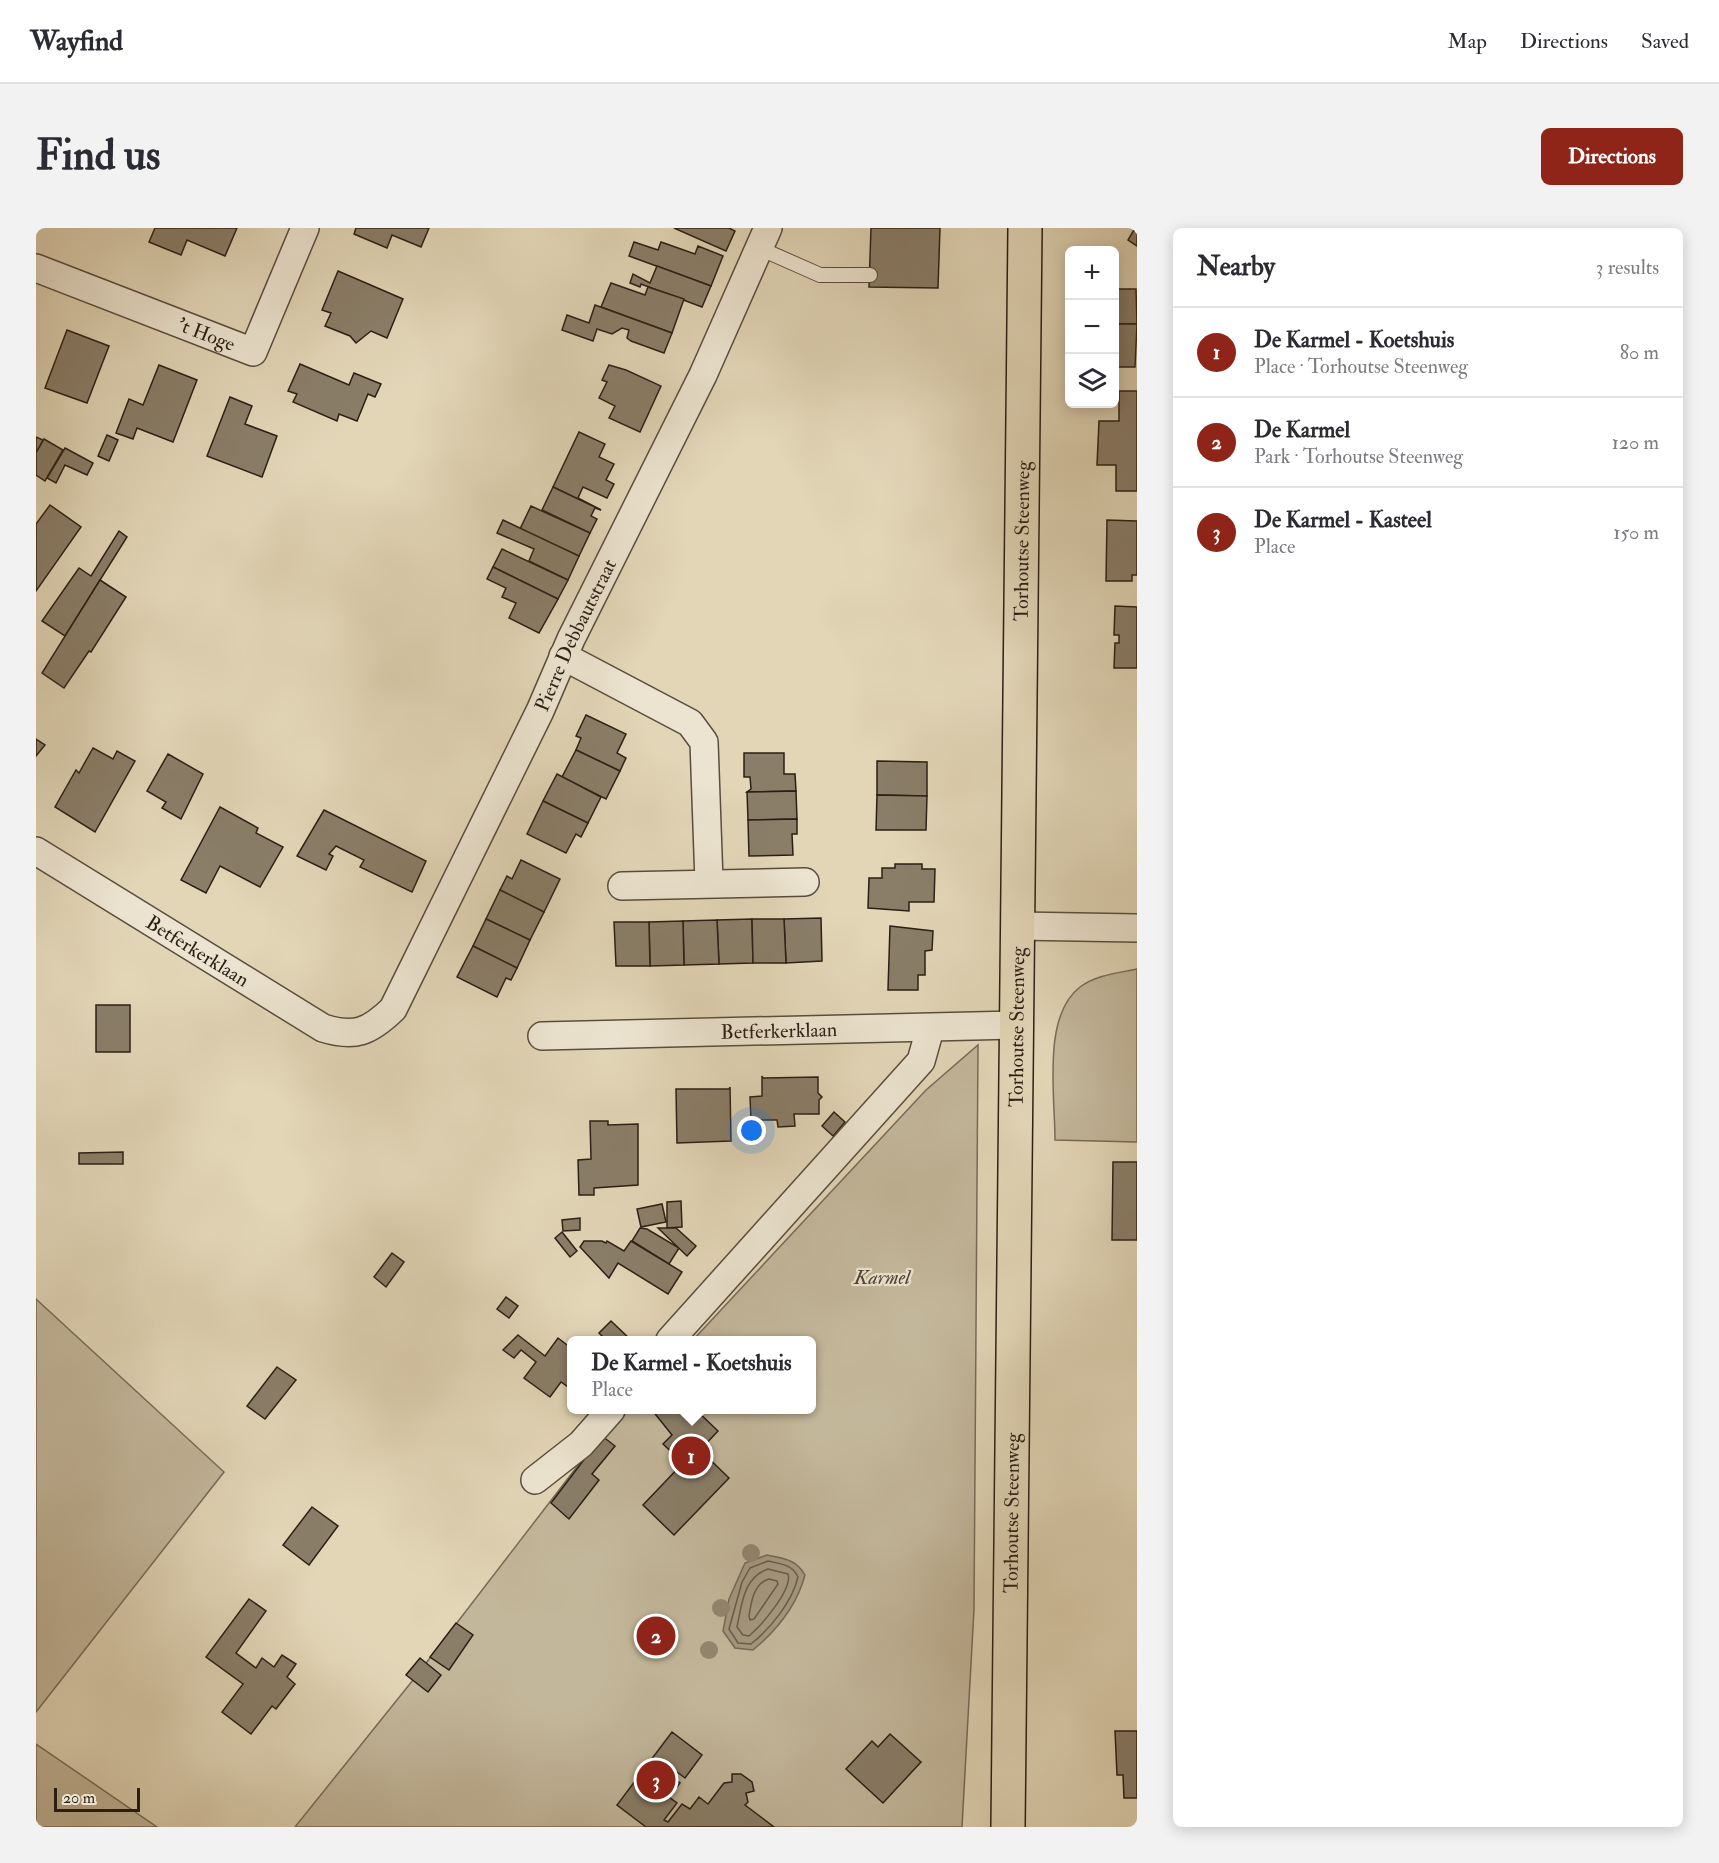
<!DOCTYPE html>
<meta charset="utf-8">
<style>
body{margin:0;font-family:"IM FELL Double Pica",serif;background:#f2f2f3;color:#2b2b33}
.controls{position:absolute;right:18px;top:18px;display:grid;overflow:hidden;border-radius:9px;box-shadow:0 3px 15px #0003}
.controls button{width:54px;height:54px;display:grid;place-items:center;padding:0;border:0;border-bottom:2px solid #e1e1e2;background:#fff;color:#2b2b33;font:30px sans-serif}
.scale{position:absolute;left:18px;bottom:15px;width:86px;box-sizing:border-box;padding-left:6px;border:3px solid #2b1f15;border-top:0;font-size:16px;line-height:21px;white-space:nowrap;color:#2b1f15;-webkit-text-stroke:4px #ece4d0;paint-order:stroke}
.you{position:absolute;left:716px;top:903px;width:21px;height:21px;margin:-15px;border:4px solid #fff;border-radius:50%;background:#1a73e8;box-shadow:0 0 0 9px #1a73e833}
.badge{display:grid;place-items:center;width:39px;height:39px;border-radius:50%;background:#8f2418;color:#fff;font-size:20px;font-weight:700}
.pin{position:absolute;translate:-50% -50%;border:3px solid #fff;box-shadow:0 2px 6px #0006}
.popup{position:absolute;left:531px;top:1108px;width:249px;height:78px;box-sizing:border-box;display:grid;place-content:center;border-radius:9px;background:#fff;filter:drop-shadow(0 2px 4px #0005);font-size:20px;white-space:nowrap;color:#7c7c81}
.popup b{font-size:22px;color:#2b2b33}
.popup::after{content:'';position:absolute;left:50%;top:100%;margin-left:-12px;border:12px solid transparent;border-top-color:#fff}
.list{margin:0;padding:0;list-style:none}
h2{display:flex;justify-content:space-between;align-items:center;height:78px;margin:0;padding:0 24px;font-size:26px}
h2 small{font-size:20px;font-weight:400;color:#7c7c81}
.list li{display:grid;grid-template-columns:39px 1fr auto;gap:18px;align-items:center;box-sizing:border-box;height:90px;padding:0 24px;border-top:2px solid #e1e1e2}
.list b{display:block;font-size:22px;white-space:nowrap}
.list p{margin:0;font-size:20px;white-space:nowrap;color:#7c7c81}
.list em{font-size:20px;font-style:normal;color:#7c7c81}
.icon{flex:none;width:33px;height:33px;fill:none;stroke:currentColor;stroke-width:2;stroke-linecap:round;stroke-linejoin:round}
.map{position:relative;flex:none;width:1101px;height:1599px;overflow:hidden;border-radius:9px}
header{display:flex;align-items:center;gap:36px;box-sizing:border-box;height:84px;padding:0 30px;background:#fff;border-bottom:2px solid #e1e1e2}
header strong{font-size:28px}
nav{display:flex;gap:33px;margin-inline-start:auto;font-size:21px}
.intro{display:flex;align-items:center;justify-content:space-between;box-sizing:border-box;height:144px;padding:0 36px}
h1{margin:0;font-size:42px}
.button{padding:15px 27px;border-radius:9px;background:#8f2418;color:#fff;font-size:21px;font-weight:700}
main{display:flex;gap:36px;padding:0 36px}
aside{flex:1;background:#fff;border-radius:9px;box-shadow:0 3px 15px #0003}
.map>svg:first-child{display:block}
</style>
<header>
<strong>Wayfind</strong>
<nav><a>Map</a><a>Directions</a><a>Saved</a></nav>
</header>
<div class="intro"><h1>Find us</h1><a class="button">Directions</a></div>
<main>
<div class="map">
<svg width="1101" height="1599" viewBox="0 0 1101 1599">
<rect width="100%" height="100%" fill="#e2d6b7"/>
<filter id="stains"><feTurbulence type="fractalNoise" baseFrequency=".00333" numOctaves="4"/><feColorMatrix values="0 0 0 0 .2 0 0 0 0 .09 0 0 0 0 .02 0 0 0 .5 -.17"/></filter>
<radialGradient id="worn" r=".72"><stop offset=".6" stop-color="#630" stop-opacity="0"/><stop offset="1" stop-color="#630" stop-opacity=".3"/></radialGradient>
<!-- green -->
<g fill="#c3b79b" stroke="#776b58" stroke-width="1.5">
<path d="M1101 741V914L1019 912C1019 867 1006 788 1044 759 1060 747 1082 745 1101 741Z"/>
<path d="M942 817 938 1381 926 1599H259L377 1452 543 1236 591 1182H775V1112H657L890 862Z"/>
<path d="M0 1071 188 1244 0 1484Z"/>
<path d="M0 1516 121 1599H0Z"/>
</g>
<!-- water -->
<path fill="#a49880" stroke="#746855" stroke-width="1.5" d="M731 1327C748 1331 760 1331 769 1347 761 1377 740 1403 717 1422L699 1420 687 1403 693 1371 709 1335Z"/>
<g fill="none" stroke-linecap="round" stroke-linejoin="round">
<!-- shore -->
<g stroke="#685c4a" stroke-width="1.5">
<path d="M732 1333C744 1336 756 1336 762 1349 756 1374 735 1400 715 1416L702 1415 693 1401 706 1354 714 1340Z"/>
<path d="M732 1341 752 1346C757 1361 725 1398 713 1408L707 1407 701 1399C706 1376 707 1350 732 1341Z"/>
<path d="M733 1351 741 1353 742 1356 718 1391 714 1392 713 1388C715 1374 718 1355 733 1351Z"/>
</g>
</g>
<!-- building -->
<g fill="#8a7e69" stroke="#2b1f15" stroke-width="1.5">
<path d="M119 0H201L189 28 151 12 145 27 113 14Z"/>
<path d="M320 0H393L385 19 356 7 351 20 318 6Z"/>
<path d="M638 0H693L699 3 690 23Z"/>
<path d="M835 0H904L902 60 833 59Z"/>
<path d="M1099 0H1101V18L1092 12Z"/>
<path d="M598 14 622 22 625 14 659 26 662 18 687 28 675 58 593 28Z"/>
<path d="M621 38 675 58 666 79 605 56 604 59 594 55 597 46 614 55Z"/>
<path d="M302 43 367 71 351 110 335 103 320 115 314 108 289 98 295 85 286 82Z"/>
<path d="M575 55 609 67 612 59 648 71 636 105 565 79Z"/>
<path d="M1078 61H1100L1101 96H1078Z"/>
<path d="M559 77 636 105 628 125 595 113 591 110 593 102 586 100 576 106 561 101 557 113 526 102 531 87 553 95Z"/>
<path d="M1078 96H1101L1099 139H1078Z"/>
<path d="M31 102 73 118 51 175 9 160Z"/>
<path d="M264 136 313 157 318 145 345 156 339 169 332 166 321 193 303 186 301 193 257 174 261 166 252 163Z"/>
<path d="M123 137 161 152 137 214 101 200 97 211 80 205 93 171 107 177Z"/>
<path d="M573 137 590 142 625 158 604 204 573 190 579 178 563 170 571 154 566 152Z"/>
<path d="M1083 163H1101V263H1080V237H1061L1063 193H1083Z"/>
<path d="M194 169 216 178 209 196 241 208 226 249 171 228Z"/>
<path d="M543 204 569 216 563 229 578 236 570 252 578 256 571 270 547 259 542 270 565 282 517 259Z"/>
<path d="M71 207 82 212 73 233 62 228Z"/>
<path d="M0 209 7 212 0 225Z"/>
<path d="M8 211 27 222 9 253 0 247V225Z"/>
<path d="M29 220 57 235 51 247 29 237 20 255 11 250Z"/>
<path d="M517 259 565 282 559 280 555 288 561 291 554 305 506 282Z"/>
<path d="M14 277 45 299 0 363V296Z"/>
<path d="M495 278 554 305 543 328 484 301Z"/>
<path d="M467 292 543 328 532 352 493 333 498 321 461 305Z"/>
<path d="M1071 292 1101 293V347H1096V353H1070Z"/>
<path d="M83 303 91 309 29 408 6 393 43 340 55 348Z"/>
<path d="M466 321 532 352 522 371 457 339Z"/>
<path d="M457 339 522 371 503 405 473 390 480 375 466 369 470 360 451 351Z"/>
<path d="M64 352 90 369 55 424 53 423 28 460 6 445Z"/>
<path d="M1079 378 1101 379V440H1078L1079 415H1083V407H1078Z"/>
<path d="M550 487 590 506 581 525 590 530 584 543 540 522 545 510 540 508Z"/>
<path d="M0 511 9 517 0 528Z"/>
<path d="M57 520 77 531 81 523 99 533 59 604 19 579 40 542 43 545Z"/>
<path d="M540 522 584 543 570 571 526 549Z"/>
<path d="M708 525H748V546H759L760 563 711 564 715 561 714 549H708Z"/>
<path d="M132 526 167 546 145 591 126 580 130 574 111 563Z"/>
<path d="M841 533 891 534V568L841 567Z"/>
<path d="M521 546 565 569 552 595 507 573Z"/>
<path d="M760 563 761 591 712 592 711 564Z"/>
<path d="M841 567 891 568 890 602H840Z"/>
<path d="M507 573 552 595 545 609 540 606 530 625 491 606Z"/>
<path d="M184 579 222 600 220 605 247 619 224 659 184 638 170 665 145 652Z"/>
<path d="M288 582 390 633 376 664 324 639 328 632 300 618 293 626 297 628 290 642 261 628Z"/>
<path d="M761 591V606H756L757 627 713 628 712 592Z"/>
<path d="M485 632 524 651 508 684 464 662 471 648 476 651Z"/>
<path d="M859 636H886V641H899L898 674H873V683L832 680 833 650H846V640H859Z"/>
<path d="M464 662 508 684 494 712 450 691Z"/>
<path d="M785 690 786 733 750 735 748 691Z"/>
<path d="M450 691 494 712 481 740 437 718Z"/>
<path d="M716 691 717 735 683 736 681 692Z"/>
<path d="M716 691H748L750 735H717Z"/>
<path d="M681 692 683 736 648 737 647 693Z"/>
<path d="M647 693 648 737 614 738 613 694Z"/>
<path d="M578 694H613L614 738H580Z"/>
<path d="M854 698 897 703 896 722 889 723V747H882V762H852Z"/>
<path d="M437 718 481 740 475 752 470 750 461 769 421 749Z"/>
<rect x="60" y="777" width="34" height="47"/>
<path d="M726 848 727 850 782 849V865L786 869 783 872V886H758L759 898 742 899 741 892H715L714 869 726 868Z"/>
<path d="M694 859 695 913 641 915 640 861H693Z"/>
<path d="M798 884 809 894 797 908 786 898Z"/>
<path d="M554 893H572V897L602 896V957L558 960V967H543L542 932 555 931Z"/>
<path d="M87 924V936H43V925Z"/>
<path d="M1077 934H1101V1012H1076Z"/>
<path d="M645 973 646 999 631 1000V974Z"/>
<path d="M626 976 630 994 605 999 601 981Z"/>
<path d="M544 990V1002L527 1003 526 992Z"/>
<path d="M604 1000 611 1001 643 1020 633 1036 596 1013Z"/>
<path d="M622 1000H640L660 1018 651 1028Z"/>
<path d="M526 1004 541 1023 534 1029 519 1010Z"/>
<path d="M548 1013H566L570 1015 571 1013 588 1023 595 1013 646 1044 632 1066 582 1035 573 1050 544 1019Z"/>
<path d="M356 1025 368 1034 350 1059 338 1049Z"/>
<path d="M470 1069 482 1078 473 1090 461 1081Z"/>
<path d="M575 1093 595 1112H570L563 1105Z"/>
<path d="M482 1107 509 1128 522 1110 535 1120V1161L525 1154 514 1169 488 1150 500 1134 485 1122 478 1130 467 1122Z"/>
<path d="M241 1139 260 1152 229 1191 211 1178Z"/>
<path d="M616 1182H660L682 1203 664 1222 693 1250 638 1307 607 1277 647 1235 627 1216 636 1207Z"/>
<path d="M566 1208 579 1218 556 1246 563 1252 533 1291 515 1275Z"/>
<path d="M276 1279 302 1298 273 1337 247 1317Z"/>
<path d="M213 1371 230 1383 200 1425 220 1440 226 1430 238 1439 246 1427 260 1436 251 1449 259 1456 240 1481 236 1478 215 1506 186 1484 207 1456 170 1429Z"/>
<path d="M420 1395 437 1407 413 1442 394 1429Z"/>
<path d="M384 1430 405 1447 392 1464 370 1447Z"/>
<path d="M1079 1503H1101V1570H1088L1087 1547H1081Z"/>
<path d="M636 1504 666 1527 649 1550 637 1541 633 1547 644 1555 633 1569 641 1575 628 1592 632 1594 646 1576 654 1581 663 1569 672 1576 688 1555 696 1554V1546H705L716 1554 718 1563 710 1565 712 1574 709 1577 738 1599H610L581 1577Z"/>
<path d="M854 1506 885 1534 847 1575 810 1541 836 1513 842 1519Z"/>
</g>
<g fill="none" stroke-linecap="round" stroke-linejoin="round">
<!-- lane casing -->
<g stroke="#594d3e" stroke-width="16">
<path id="lane" d="M723 20 784 47H834"/>
</g>
<!-- street casing -->
<g stroke="#594d3e" stroke-width="30">
<g id="street">
<path id="s1" d="M0 40 217 124 269 0"/>
<path d="M527 428 654 495 668 514 673 654"/>
<path id="s2" d="M0 623 287 800C319 810 333 804 357 781L504 483 535 411 667 147 732 0"/>
<path d="M586 658 769 654"/>
<path d="M981 698 1101 700"/>
<path id="s3" d="M506 808 979 797"/>
<path d="M634 1112 885 833 894 801"/>
<path d="M499 1252 545 1216 575 1182"/>
</g>
</g>
<!-- primary casing -->
<g stroke="#2b1f15" stroke-width="36">
<g id="primary">
<path id="s4" d="M972 1599 989 0"/>
</g>
</g>
<!-- lane -->
<use href="#lane" stroke="#ece4d0" stroke-width="14"/>
<!-- street -->
<use href="#street" stroke="#ece4d0" stroke-width="27"/>
<!-- primary -->
<use href="#primary" stroke="#e2d6b7" stroke-width="33"/>
</g>
<!-- trees -->
<g fill="#928670">
<circle cx="715" cy="1325" r="9"/>
<circle cx="685" cy="1380" r="9"/>
<circle cx="673" cy="1422" r="9"/>
</g>
<g text-anchor="middle" dominant-baseline="central" stroke-width="4.5" stroke-linejoin="round" paint-order="stroke">
<!-- street labels -->
<g font-size="20" fill="#2b1f15" stroke="#ece4d0">
<text stroke="none"><textPath href="#s1" startOffset="183">'t Hoge</textPath></text>
<text stroke="none"><textPath href="#s4" startOffset="1286">Torhoutse Steenweg</textPath></text>
<text stroke="none"><textPath href="#s2" startOffset="831">Pierre Debbautstraat</textPath></text>
<text stroke="none"><textPath href="#s2" startOffset="190">Betferkerklaan</textPath></text>
<text stroke="none"><textPath href="#s4" startOffset="800">Torhoutse Steenweg</textPath></text>
<text stroke="none"><textPath href="#s3" startOffset="237">Betferkerklaan</textPath></text>
<text stroke="none"><textPath href="#s4" startOffset="314">Torhoutse Steenweg</textPath></text>
</g>
<!-- park labels -->
<g font-size="20" font-style="italic" fill="#514536" stroke="#ece4d0">
<text x="846" y="1049">Karmel</text>
</g>
</g>
<rect width="100%" height="100%" filter="url(#stains)"/>
<rect width="100%" height="100%" fill="url(#worn)"/>
</svg>
<div class="controls">
<button>+</button>
<button>−</button>
<button><svg class="icon" aria-label="layers" viewBox="0 0 24 24"><path d="M12 4l9 5-9 5-9-5zM3 14l9 5 9-5"/></svg></button>
</div>
<div class="scale">20 m</div>
<div class="you"></div>
<div class="pin badge" style="left:655px;top:1228px">1</div>
<div class="popup"><b>De Karmel - Koetshuis</b>Place</div>
<div class="pin badge" style="left:620px;top:1408px">2</div>
<div class="pin badge" style="left:620px;top:1552px">3</div>
</div>
<aside>
<h2>Nearby<small>3 results</small></h2>
<ul class="list">
<li><span class="badge">1</span><div><b>De Karmel - Koetshuis</b><p>Place · Torhoutse Steenweg</p></div><em>80 m</em></li>
<li><span class="badge">2</span><div><b>De Karmel</b><p>Park · Torhoutse Steenweg</p></div><em>120 m</em></li>
<li><span class="badge">3</span><div><b>De Karmel - Kasteel</b><p>Place</p></div><em>150 m</em></li>
</ul>
</aside>
</main>
